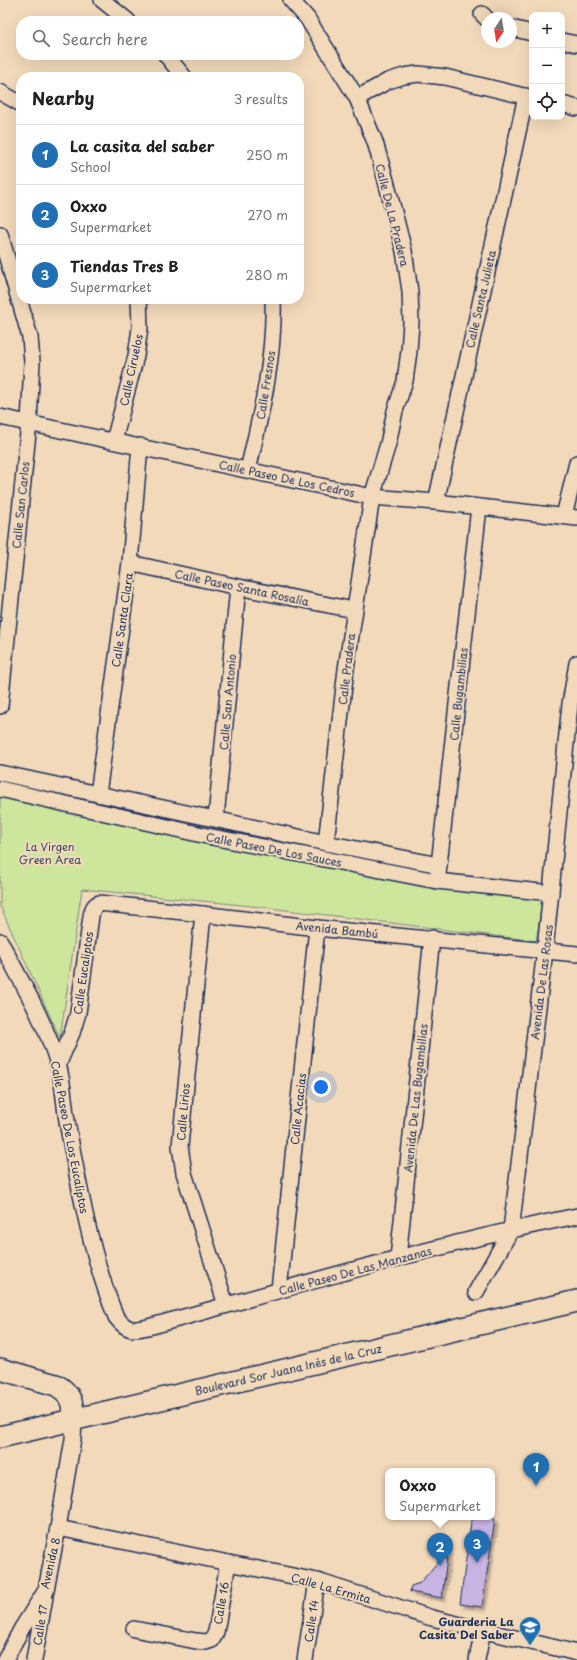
<!DOCTYPE html>
<meta charset="utf-8">
<style>
body{margin:0;font-family:"Playpen Sans",sans-serif;background:#f6f6f6;color:#222}
.controls{position:absolute;right:12px;top:12px;display:grid;overflow:hidden;border-radius:8px;box-shadow:0 4px 16px #0002}
.controls button{width:36px;height:36px;display:grid;place-items:center;padding:0;border:0;border-bottom:1px solid #e0e0e0;background:#fff;color:#222;font:20px sans-serif}
.compass{position:absolute;left:481px;top:12px;width:36px;height:36px;border-radius:50%;background:#fff;box-shadow:0 4px 16px #0002;rotate:192deg}
.you{position:absolute;left:321px;top:1087px;width:14px;height:14px;margin:-10px;border:3px solid #fff;border-radius:50%;background:#1a73e8;box-shadow:0 0 0 6px #1a73e833}
.badge{display:grid;place-items:center;width:26px;height:26px;border-radius:50%;background:#1f6fb2;color:#fff;font-size:13px;font-weight:700}
.pin{position:absolute;translate:-50% -33px;filter:drop-shadow(0 1px 2px #0008)}
.pin::after{content:'';position:absolute;top:21px;width:14px;height:12px;background:inherit;clip-path:polygon(0 0,100% 0,50% 100%)}
.popup{position:absolute;left:385px;top:1468px;width:110px;height:52px;box-sizing:border-box;display:grid;place-content:center;border-radius:8px;background:#fff;filter:drop-shadow(0 1px 3px #0005);font-size:13px;white-space:nowrap;color:#767676}
.popup b{font-size:15px;color:#222}
.popup::after{content:'';position:absolute;left:50%;top:100%;margin-left:-8px;border:8px solid transparent;border-top-color:#fff}
.list{margin:0;padding:0;list-style:none}
h2{display:flex;justify-content:space-between;align-items:center;height:52px;margin:0;padding:0 16px;font-size:17px}
h2 small{font-size:13px;font-weight:400;color:#767676}
.list li{display:grid;grid-template-columns:26px 1fr auto;gap:12px;align-items:center;box-sizing:border-box;height:60px;padding:0 16px;border-top:1px solid #e0e0e0}
.list b{display:block;font-size:15px;white-space:nowrap}
.list p{margin:0;font-size:13px;white-space:nowrap;color:#767676}
.list em{font-size:13px;font-style:normal;color:#767676}
.icon{flex:none;width:22px;height:22px;fill:none;stroke:currentColor;stroke-width:2;stroke-linecap:round;stroke-linejoin:round}
.map{position:relative;flex:none;width:577px;height:1660px;overflow:hidden}
.search{position:absolute;background:#fff;box-shadow:0 4px 16px #0002;left:16px;top:16px;width:288px;height:44px;display:flex;align-items:center;gap:10px;box-sizing:border-box;padding:0 14px;border-radius:16px;color:#767676;font-size:15px}
.panel{position:absolute;background:#fff;box-shadow:0 4px 16px #0002;left:16px;top:72px;width:288px;height:232px;border-radius:16px}
.map>svg:first-child{display:block}
</style>
<div class="map">
<svg width="577" height="1660" viewBox="0 0 577 1660">
<defs>
<filter id="shadow"><feDropShadow dx="3.5" dy="3.5" stdDeviation="1" flood-color="#0004"/></filter>
</defs>
<rect width="100%" height="100%" fill="#f2d9ba"/>
<filter id="ink" filterUnits="userSpaceOnUse"><feTurbulence type="fractalNoise" baseFrequency=".025" numOctaves="2"/><feDisplacementMap in="SourceGraphic" scale="8" xChannelSelector="R" yChannelSelector="G"/><feConvolveMatrix kernelMatrix="1 2 1 2 8 2 1 2 1" color-interpolation-filters="sRGB"/></filter>
<g filter="url(#ink)">
<!-- park -->
<path fill="#cde69c" stroke="#748a7d" d="M0 792 543 896 536 941 262 907 82 889 60 1038 0 906Z"/>
<!-- building -->
<g fill="#c9b3e2" stroke="#1b2f5e" filter="url(#shadow)">
<path d="M475 1517 495 1518 482 1607 460 1604 471 1522Z"/>
<path d="M448 1550 442 1598 410 1592 411 1586 420 1583Z"/>
</g>
<g fill="none" stroke-linecap="round" stroke-linejoin="round">
<!-- street casing -->
<g stroke="#1b2f5e" stroke-width="18">
<g id="street">
<path d="M102 0 128 21"/>
<path d="M291 0 307 18 357 98 375 142 385 177 404 251 410 291 411 323 409 351 405 381 395 411 388 444 372 497 346 669 326 843"/>
<path d="M482 14 487 19"/>
<path d="M511 28 532 33"/>
<path d="M562 41 577 44"/>
<path d="M166 55 184 77"/>
<path d="M0 92 21 104"/>
<path d="M357 98 388 81 404 76 418 74 445 77 532 98"/>
<path d="M562 104 577 108"/>
<path d="M0 234 30 337 32 362 29 423 0 706"/>
<path d="M0 417 372 497 436 502 577 518"/>
<path d="M114 441 136 356 140 328 139 299"/>
<path d="M248 470C261 414 275 357 273 299"/>
<path d="M436 502 526 96"/>
<path d="M564 516 577 463"/>
<path d="M130 563 238 587 354 610"/>
<path d="M0 773 326 843 439 865"/>
<path d="M0 789 207 836 437 881 551 893"/>
<path d="M98 794 130 563 140 446"/>
<path d="M216 818 238 587"/>
<path d="M438 874 479 507"/>
<path d="M203 914 180 1146 184 1173 226 1305"/>
<path d="M0 941C21 981 45 1021 58 1064 64 1084 64 1106 68 1127 80 1191 91 1256 116 1317 128 1333 135 1330 152 1326 293 1287 433 1245 577 1216"/>
<path d="M58 1065 72 1033 78 1013 91 916C92 911 93 905 99 903L193 913 317 928 577 954"/>
<path d="M398 1258 432 938"/>
<path d="M279 1290 317 928"/>
<path d="M476 1292 511 1230 545 950 570 704 577 663"/>
<path d="M58 1528 317 1581 432 1618 577 1653"/>
<path d="M134 1629 196 1641 206 1642 212 1640 216 1632 228 1563"/>
<path d="M5 1660 22 1628 46 1590 58 1528 73 1439 74 1420"/>
<path d="M34 1660 45 1597"/>
<path d="M305 1660 317 1581"/>
<path d="M477 1660 483 1630"/>
</g>
</g>
<!-- secondary casing -->
<g stroke="#1b2f5e" stroke-width="24">
<g id="secondary">
<path d="M0 1369 56 1385C71 1393 73 1404 74 1420"/>
<path d="M0 1437 577 1301"/>
</g>
</g>
<!-- street -->
<use href="#street" stroke="#f2d9ba" stroke-width="15"/>
<!-- secondary -->
<use href="#secondary" stroke="#f2d9ba" stroke-width="21"/>
</g>
</g>
<!-- icons -->
<defs>
<g id="school-pin" transform="scale(1.15)"><path d="M0 17L-7.5 6A9.5 9.5 0 1 1 7.5 6Z" fill="#1f6fb2" stroke="#f2d9ba"/><path d="M0-5L7-2L0 1L-7-2ZM-4 1L0 2.5L4 1V4Q0 6-4 4Z" fill="#fff"/></g>
</defs>
<g fill-rule="evenodd">
<use href="#school-pin" x="530" y="1627"/>
</g>
<g text-anchor="middle" dominant-baseline="central" stroke-width="4" stroke-linejoin="round" paint-order="stroke">
<!-- street labels -->
<g font-size="11" fill="#1b2f5e" stroke="#f2d9ba">
<text transform="translate(393 215) rotate(76)">Calle De La Pradera</text>
<text transform="translate(480 299) rotate(-77)">Calle Santa Julieta</text>
<text transform="translate(131 370) rotate(-78)">Calle Ciruelos</text>
<text transform="translate(265 385) rotate(-81)">Calle Fresnos</text>
<text transform="translate(287 478) rotate(12)">Calle Paseo De Los Cedros</text>
<text transform="translate(20 505) rotate(-84)">Calle San Carlos</text>
<text transform="translate(242 587) rotate(12)">Calle Paseo Santa Rosalía</text>
<text transform="translate(122 620) rotate(-82)">Calle Santa Clara</text>
<text transform="translate(346 669) rotate(-83)">Calle Pradera</text>
<text transform="translate(458 694) rotate(-84)">Calle Bugambilias</text>
<text transform="translate(227 702) rotate(-85)">Calle San Antonio</text>
<text transform="translate(274 849) rotate(11)">Calle Paseo De Los Sauces</text>
<text transform="translate(337 929) rotate(6)">Avenida Bambú</text>
<text transform="translate(83 973) rotate(-82)">Calle Eucaliptos</text>
<text transform="translate(541 982) rotate(-83)">Avenida De Las Rosas</text>
<text transform="translate(415 1098) rotate(-84)">Avenida De Las Bugambilias</text>
<text transform="translate(298 1109) rotate(-84)">Calle Acacias</text>
<text transform="translate(183 1112) rotate(-85)">Calle Lirios</text>
<text transform="translate(70 1137) rotate(79)">Calle Paseo De Los Eucaliptos</text>
<text transform="translate(355 1270) rotate(-15)">Calle Paseo De Las Manzanas</text>
<text transform="translate(288 1369) rotate(-13)">Boulevard Sor Juana Inés de la Cruz</text>
<text transform="translate(50 1563) rotate(-77)">Avenida 8</text>
<text transform="translate(331 1588) rotate(16)">Calle La Ermita</text>
<text transform="translate(221 1603) rotate(-80)">Calle 16</text>
<text transform="translate(311 1621) rotate(-82)">Calle 14</text>
<text transform="translate(40 1625) rotate(-81)">Calle 17</text>
</g>
<!-- park labels -->
<g font-size="11" fill="#364a67" stroke="#f2d9ba">
<text x="50" y="846">La Virgen<tspan x="50" dy="13">Green Area</tspan></text>
</g>
<!-- poi labels -->
<g font-size="11" font-weight="bold" fill="#1b2f5e" stroke="#f2d9ba" text-anchor="end">
<text x="514" y="1621">Guarderia La<tspan x="514" dy="13">Casita Del Saber</tspan></text>
</g>
</g>
</svg>
<div class="controls">
<button>+</button>
<button>−</button>
<button><svg class="icon" aria-label="locate" viewBox="0 0 24 24"><circle cx="12" cy="12" r="6"/><path d="M12 2v4M12 18v4M2 12h4M18 12h4"/></svg></button>
</div>
<svg class="compass" viewBox="-18 -18 36 36"><path d="M0-13l5 13h-10z" fill="#e53935"/><path d="M0 13l5-13h-10z" fill="#767676"/></svg>
<div class="you"></div>
<div class="pin badge" style="left:536px;top:1486px">1</div>
<div class="pin badge" style="left:440px;top:1566px">2</div>
<div class="popup"><b>Oxxo</b>Supermarket</div>
<div class="pin badge" style="left:477px;top:1563px">3</div>
<div class="search"><svg class="icon" aria-label="search" viewBox="0 0 24 24"><circle cx="10" cy="10" r="6"/><path d="M15 15l6 6"/></svg>Search here</div>
<section class="panel">
<h2>Nearby<small>3 results</small></h2>
<ul class="list">
<li><span class="badge">1</span><div><b>La casita del saber</b><p>School</p></div><em>250 m</em></li>
<li><span class="badge">2</span><div><b>Oxxo</b><p>Supermarket</p></div><em>270 m</em></li>
<li><span class="badge">3</span><div><b>Tiendas Tres B</b><p>Supermarket</p></div><em>280 m</em></li>
</ul>
</section>
</div>
